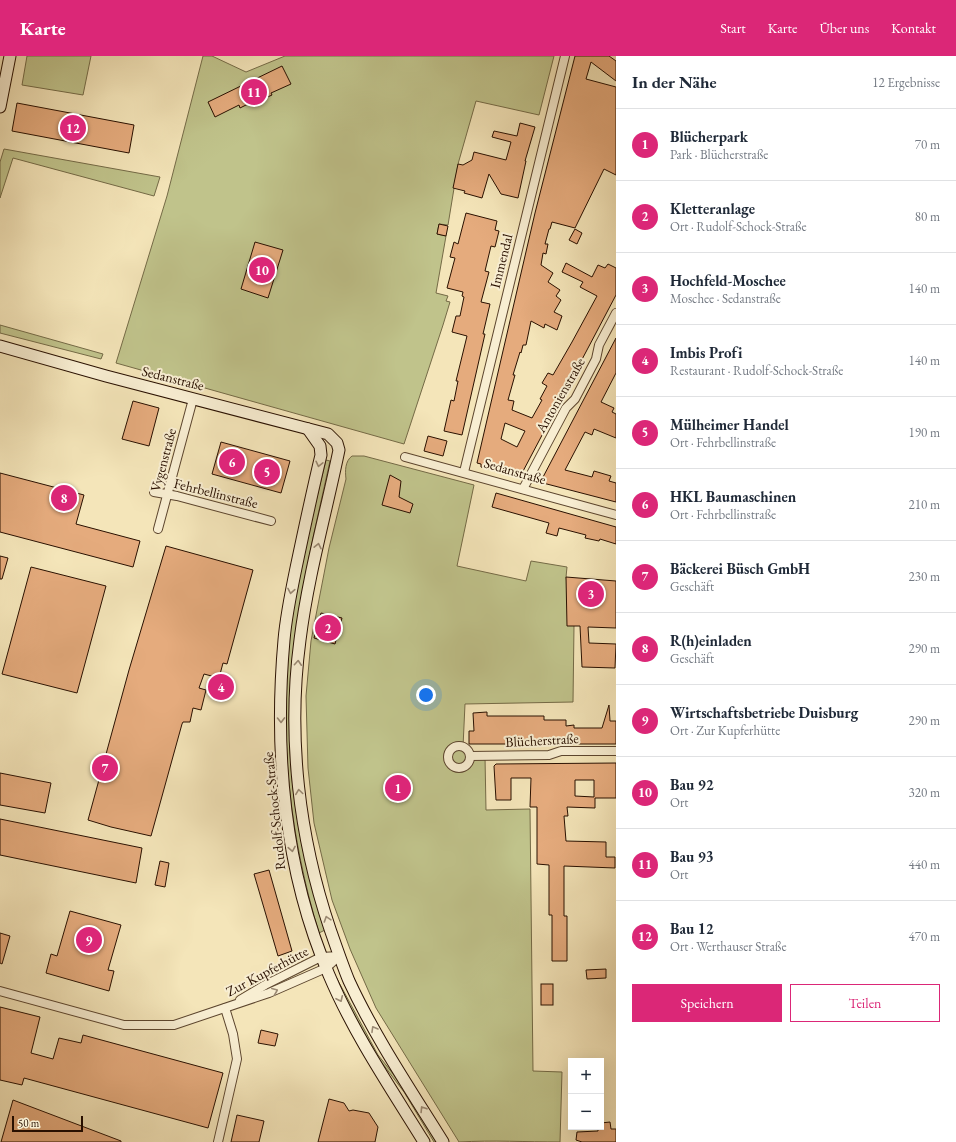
<!DOCTYPE html>
<html lang="de">
<meta charset="utf-8">
<style>
body{margin:0;font-family:"EB Garamond",serif;background:#f2f2f3;color:#1f2937}
.controls{position:absolute;right:12px;bottom:12px;display:grid;overflow:hidden;border-radius:0px;box-shadow:0 4px 16px #0002}
.controls button{width:36px;height:36px;display:grid;place-items:center;padding:0;border:0;border-bottom:1px solid #e0e1e3;background:#fff;color:#1f2937;font:20px sans-serif}
.scale{position:absolute;left:12px;bottom:10px;width:71px;box-sizing:border-box;padding-left:4px;border:2px solid #291000;border-top:0;font-size:11px;line-height:14px;white-space:nowrap;color:#291000;-webkit-text-stroke:3px #f8eed2;paint-order:stroke}
.you{position:absolute;left:426px;top:639px;width:14px;height:14px;margin:-10px;border:3px solid #fff;border-radius:50%;background:#1a73e8;box-shadow:0 0 0 6px #1a73e833}
.badge{display:grid;place-items:center;width:26px;height:26px;border-radius:50%;background:#db2777;color:#fff;font-size:13px;font-weight:700}
.pin{position:absolute;translate:-50% -50%;border:2px solid #fff;box-shadow:0 1px 4px #0006}
.list{margin:0;padding:0;list-style:none}
h2{display:flex;justify-content:space-between;align-items:center;height:52px;margin:0;padding:0 16px;font-size:17px}
h2 small{font-size:13px;font-weight:400;color:#747a83}
.list li{display:grid;grid-template-columns:26px 1fr auto;gap:12px;align-items:center;box-sizing:border-box;height:72px;padding:0 16px;border-top:1px solid #e0e1e3}
.list b{display:block;font-size:15px;white-space:nowrap}
.list p{margin:0;font-size:13px;white-space:nowrap;color:#747a83}
.list em{font-size:13px;font-style:normal;color:#747a83}
.actions{display:flex;gap:8px;padding:12px 16px}
.actions a{flex:1;padding:9px 0;border:1px solid #db2777;border-radius:0px;text-align:center;font-size:14px;color:#db2777}
.actions .main{background:#db2777;color:#fff}
.map{position:relative;flex:none;width:616px;height:1086px;overflow:hidden}
header{display:flex;align-items:center;gap:24px;box-sizing:border-box;height:56px;padding:0 20px;background:#db2777;color:#fff}
header strong{font-size:19px}
nav{display:flex;gap:22px;margin-inline-start:auto;font-size:14px}
main{display:flex}
aside{flex:1;background:#fff}
.map>svg:first-child{display:block}
</style>
<header>
<strong>Karte</strong>
<nav><a>Start</a><a>Karte</a><a>Über uns</a><a>Kontakt</a></nav>
</header>
<main>
<div class="map">
<svg width="616" height="1086" viewBox="0 0 616 1086">
<rect width="100%" height="100%" fill="#f4e5b9"/>
<filter id="stains"><feTurbulence type="fractalNoise" baseFrequency=".005" numOctaves="4"/><feColorMatrix values="0 0 0 0 .2 0 0 0 0 .09 0 0 0 0 .02 0 0 0 .5 -.17"/></filter>
<radialGradient id="worn" r=".72"><stop offset=".6" stop-color="#630" stop-opacity="0"/><stop offset="1" stop-color="#630" stop-opacity=".3"/></radialGradient>
<!-- green -->
<g fill="#c0c38b" stroke="#746a46">
<path d="M27 0H91L83 39 22 29Z"/>
<path d="M203 0H212L246 16 285 0H554L539 59 476 45 458 108 448 169 439 168 437 178 446 180 436 237 448 240 446 245 450 246 443 269 404 388 116 307 167 140Z"/>
<path d="M4 93 160 121 154 140 13 102 0 142V106Z"/>
<path d="M0 269 103 298 101 303 0 277Z"/>
<path d="M352 400H364L474 429 457 510 526 525 531 505 567 511 566 521 574 570 573 646 465 648 463 691H456C434 706 467 723 470 700H485L486 754 530 753 533 1015 562 1016 560 1086C526 1086 493 1084 459 1086L376 952 350 893 332 844 314 767 308 712 306 640 311 585 329 492 346 423C345 415 345 405 352 400Z"/>
<path d="M326 404 330 405C315 473 298 542 292 613 283 701 297 791 325 874L319 877C290 781 279 683 289 584 295 523 312 463 326 404Z"/>
<circle cx="459" cy="701" r="7"/>
<path d="M336 921 378 999 406 1034 438 1086H434L404 1036 376 999 353 959Z"/>
</g>
<!-- building -->
<g fill="#e5ab7d" stroke="#291000" fill-rule="evenodd">
<path d="M575 0H609L616 5V25L591 6 586 23 616 31V119L604 113 575 172 552 166 550 173H549L545 188H548L546 198 543 197 541 209 553 217 548 226 560 234 556 240 561 244 554 256 562 260 557 274 545 268 544 272 531 265 526 289H523L521 297 520 296 513 319H515L508 344 514 345 512 354 532 362 542 344 540 343 547 330 542 327 548 317 553 319 572 286 597 240 580 231 583 226 562 216 566 207 592 221 598 209 605 212 608 208 616 212V239L521 419 518 421 481 411V408L477 407 535 157ZM505 367 525 375 517 391 501 383Z"/>
<path d="M282 10 291 28 271 37 272 39 261 44 260 42 240 52 239 49 215 61 208 46Z"/>
<path d="M17 47 134 69 129 97 12 75Z"/>
<path d="M520 67 535 71 525 105H526L518 142 501 138 489 118 482 142 464 137 465 135 453 132 458 108 463 109 472 104 474 96 506 104 511 86 492 81 494 75 517 80Z"/>
<path d="M466 157 497 165 495 174 499 175 495 191 491 190 485 215 489 216 481 246 490 248 483 278H485L462 379 444 375 451 344 454 345 458 325H456L467 280 452 276 456 260H460L464 241 462 240 463 236 447 232 455 202 450 201 454 186 458 188Z"/>
<path d="M439 168 448 170 446 180 437 178Z"/>
<path d="M575 173 582 177 577 188 569 184Z"/>
<path d="M255 186 283 194 268 242 241 233Z"/>
<path d="M616 282V317L601 346 614 352 612 356 616 358V382L594 373 592 379 585 376 565 414 592 421 594 415 611 420 609 425 616 427V446L543 427 542 423Z"/>
<path d="M133 345 159 352 149 390 122 383Z"/>
<path d="M428 380 447 385 443 400 424 395Z"/>
<path d="M221 386 290 405 281 437 212 418Z"/>
<path d="M0 417 84 439 76 468 140 485 133 511 0 476Z"/>
<path d="M390 419 401 425 399 441 413 448 410 457 382 449Z"/>
<path d="M496 437 616 471V488L600 483 599 485 585 482 586 479 559 472 557 480 546 477 549 467 492 451Z"/>
<path d="M166 490 253 514 227 608 223 607 219 622 204 618 199 632 206 634 201 654 193 652 190 666H183L182 668 151 780 111 771 88 764 129 614Z"/>
<path d="M0 500 8 502 2 523H0Z"/>
<path d="M31 511 106 530 77 637 2 618Z"/>
<path d="M566 521 616 525V572L588 571 589 587 616 588 615 612 582 611 580 570H567Z"/>
<path d="M321 557 342 562 335 588 314 582Z"/>
<path d="M609 649 610 665H616V688H469V675H474L473 657 487 656V660H544V664H566V670L574 669V672H602Z"/>
<path d="M616 707V742H595V752L567 751 568 760H564L566 785 606 786V801H615V812L564 810V860H567V905H552V859H549V809L537 808V751H530L531 722H511V744H496L494 710 496 708ZM575 724H594V741L575 740Z"/>
<path d="M0 717 51 727 45 757 0 749Z"/>
<path d="M0 763 142 792 136 827 0 799Z"/>
<path d="M160 805 169 807 165 831 155 829Z"/>
<path d="M269 814 292 895 278 900 254 818Z"/>
<path d="M70 855 121 869 108 914 114 915 109 935 46 917 51 898 57 900Z"/>
<path d="M0 877 10 880 2 908 0 907Z"/>
<path d="M606 913V922L587 923 586 914Z"/>
<rect x="541" y="928" width="12" height="21"/>
<path d="M0 951 40 961 31 997 53 1003 59 982 81 987 83 979 223 1017 208 1072 24 1022 22 1029 0 1024Z"/>
<path d="M261 974 278 978 275 990 258 987Z"/>
<path d="M329 1043 344 1047 349 1055 353 1054 369 1057 378 1071 375 1086H318Z"/>
<path d="M13 1044 121 1085V1086H1Z"/>
<path d="M237 1059 264 1065 259 1086H231Z"/>
<path d="M610 1066 611 1073H616V1086H582L576 1084 577 1076 598 1075V1071H601V1067Z"/>
</g>
<g fill="none" stroke-linecap="round" stroke-linejoin="round">
<!-- minor casing -->
<g stroke="#5c452e" stroke-width="10">
<g id="minor">
<path d="M405 401 616 459"/>
<path d="M464 416 565 0"/>
<path d="M523 433 566 352 575 343 596 303 599 289 616 257"/>
<path d="M154 436 177 440 271 465"/>
<path d="M158 473 193 343"/>
<circle cx="459" cy="701" r="11"/>
<path d="M470 700 549 699 561 695H616"/>
<path d="M0 935 124 969H174L269 937 326 912 339 900"/>
<path d="M240 944 265 929 321 901 339 900"/>
<path d="M218 1086 237 1003 233 978 225 952"/>
</g>
</g>
<!-- secondary casing -->
<g stroke="#291000" stroke-width="13">
<g id="secondary">
<path d="M0 51 10 0"/>
<path d="M0 290 106 320 328 378 337 387 339 394C326 457 308 520 300 584 287 681 299 781 330 873 336 890 342 908 349 925 375 981 410 1033 443 1086"/>
<path d="M308 373 320 390 321 399C312 436 304 474 296 512 291 536 286 560 284 584 274 696 284 814 329 919 354 978 390 1031 424 1086"/>
</g>
</g>
<!-- minor -->
<use href="#minor" stroke="#f8eed2" stroke-width="8"/>
<!-- secondary -->
<use href="#secondary" stroke="#f8eed2" stroke-width="11"/>
</g>
<!-- one-way arrows -->
<defs><path id="oneway-chevron" d="M-2-3.5L2.5 0L-2 3.5" fill="none" stroke-width="1.6" stroke-linecap="round" stroke-linejoin="round"/></defs>
<g stroke="#9b8a74">
<use href="#oneway-chevron" transform="translate(319 408) rotate(103)"/>
<use href="#oneway-chevron" transform="translate(318 490) rotate(-78)"/>
<use href="#oneway-chevron" transform="translate(291 535) rotate(100)"/>
<use href="#oneway-chevron" transform="translate(298 607) rotate(-86)"/>
<use href="#oneway-chevron" transform="translate(281 664) rotate(89)"/>
<use href="#oneway-chevron" transform="translate(299 736) rotate(-98)"/>
<use href="#oneway-chevron" transform="translate(292 793) rotate(80)"/>
<use href="#oneway-chevron" transform="translate(327 863) rotate(-108)"/>
<use href="#oneway-chevron" transform="translate(275 935) rotate(-23)"/>
<use href="#oneway-chevron" transform="translate(340 943) rotate(65)"/>
<use href="#oneway-chevron" transform="translate(374 973) rotate(-120)"/>
<use href="#oneway-chevron" transform="translate(423 1053) rotate(-122)"/>
</g>
<g text-anchor="middle" dominant-baseline="central" stroke-width="4" stroke-linejoin="round" paint-order="stroke">
<!-- street labels -->
<g font-size="14" fill="#291000" stroke="#f8eed2">
<text transform="translate(501 205) rotate(-76)">Immendal</text>
<text transform="translate(173 322) rotate(14)">Sedanstraße</text>
<text transform="translate(560 339) rotate(-60)">Antonienstraße</text>
<text transform="translate(163 404) rotate(-75)">Vygenstraße</text>
<text transform="translate(515 415) rotate(16)">Sedanstraße</text>
<text transform="translate(216 437) rotate(14)">Fehrbellinstraße</text>
<text transform="translate(542 684) rotate(-3)">Blücherstraße</text>
<text transform="translate(274 755) rotate(-96)">Rudolf-Schock-Straße</text>
<text transform="translate(267 915) rotate(-28)">Zur Kupferhütte</text>
</g>
</g>
<rect width="100%" height="100%" filter="url(#stains)"/>
<rect width="100%" height="100%" fill="url(#worn)"/>
</svg>
<div class="controls">
<button>+</button>
<button>−</button>
</div>
<div class="scale">50 m</div>
<div class="you"></div>
<div class="pin badge" style="left:398px;top:732px">1</div>
<div class="pin badge" style="left:328px;top:572px">2</div>
<div class="pin badge" style="left:591px;top:538px">3</div>
<div class="pin badge" style="left:221px;top:631px">4</div>
<div class="pin badge" style="left:267px;top:416px">5</div>
<div class="pin badge" style="left:232px;top:406px">6</div>
<div class="pin badge" style="left:105px;top:712px">7</div>
<div class="pin badge" style="left:64px;top:442px">8</div>
<div class="pin badge" style="left:89px;top:884px">9</div>
<div class="pin badge" style="left:262px;top:214px">10</div>
<div class="pin badge" style="left:254px;top:36px">11</div>
<div class="pin badge" style="left:73px;top:72px">12</div>
</div>
<aside>
<h2>In der Nähe<small>12 Ergebnisse</small></h2>
<ul class="list">
<li><span class="badge">1</span><div><b>Blücherpark</b><p>Park · Blücherstraße</p></div><em>70 m</em></li>
<li><span class="badge">2</span><div><b>Kletteranlage</b><p>Ort · Rudolf-Schock-Straße</p></div><em>80 m</em></li>
<li><span class="badge">3</span><div><b>Hochfeld-Moschee</b><p>Moschee · Sedanstraße</p></div><em>140 m</em></li>
<li><span class="badge">4</span><div><b>Imbis Profi</b><p>Restaurant · Rudolf-Schock-Straße</p></div><em>140 m</em></li>
<li><span class="badge">5</span><div><b>Mülheimer Handel</b><p>Ort · Fehrbellinstraße</p></div><em>190 m</em></li>
<li><span class="badge">6</span><div><b>HKL Baumaschinen</b><p>Ort · Fehrbellinstraße</p></div><em>210 m</em></li>
<li><span class="badge">7</span><div><b>Bäckerei Büsch GmbH</b><p>Geschäft</p></div><em>230 m</em></li>
<li><span class="badge">8</span><div><b>R(h)einladen</b><p>Geschäft</p></div><em>290 m</em></li>
<li><span class="badge">9</span><div><b>Wirtschaftsbetriebe Duisburg</b><p>Ort · Zur Kupferhütte</p></div><em>290 m</em></li>
<li><span class="badge">10</span><div><b>Bau 92</b><p>Ort</p></div><em>320 m</em></li>
<li><span class="badge">11</span><div><b>Bau 93</b><p>Ort</p></div><em>440 m</em></li>
<li><span class="badge">12</span><div><b>Bau 12</b><p>Ort · Werthauser Straße</p></div><em>470 m</em></li>
</ul>
<div class="actions"><a class="main">Speichern</a><a>Teilen</a></div>
</aside>
</main>
